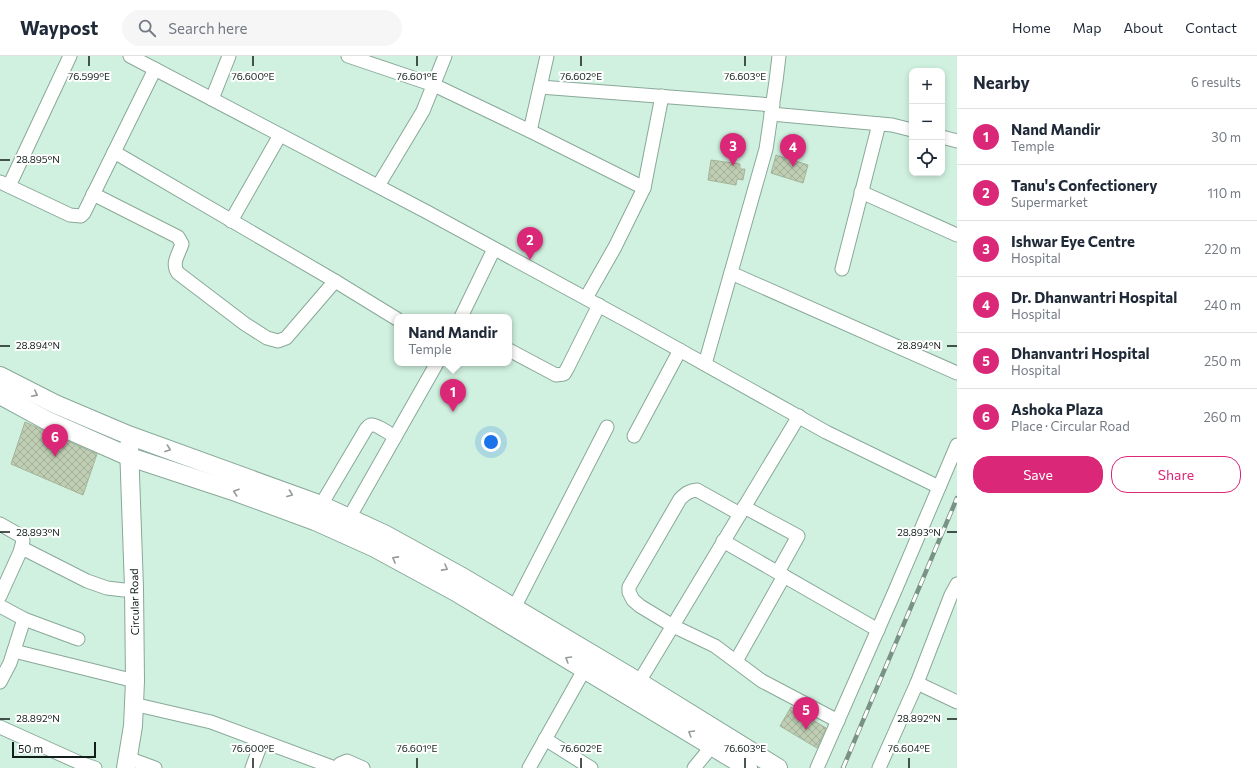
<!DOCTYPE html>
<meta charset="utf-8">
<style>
body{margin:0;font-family:Commissioner,sans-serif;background:#f6f6f7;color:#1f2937}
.controls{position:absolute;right:12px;top:12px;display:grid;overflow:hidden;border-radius:8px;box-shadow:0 2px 6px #0003}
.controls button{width:36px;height:36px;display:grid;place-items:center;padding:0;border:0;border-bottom:1px solid #e0e1e3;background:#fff;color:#1f2937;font:20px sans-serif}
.scale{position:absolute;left:12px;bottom:10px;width:84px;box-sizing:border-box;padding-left:4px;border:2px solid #121e19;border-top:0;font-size:11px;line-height:14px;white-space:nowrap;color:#121e19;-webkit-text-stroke:3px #fff;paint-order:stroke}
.you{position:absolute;left:491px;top:386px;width:14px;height:14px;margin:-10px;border:3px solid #fff;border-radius:50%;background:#1a73e8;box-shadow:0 0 0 6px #1a73e833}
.badge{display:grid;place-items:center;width:26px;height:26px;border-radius:50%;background:#db2777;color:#fff;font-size:13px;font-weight:700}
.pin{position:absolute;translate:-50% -33px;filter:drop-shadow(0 1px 2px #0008)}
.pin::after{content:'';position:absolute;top:21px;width:14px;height:12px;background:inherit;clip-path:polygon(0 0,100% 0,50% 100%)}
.popup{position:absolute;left:394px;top:258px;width:118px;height:52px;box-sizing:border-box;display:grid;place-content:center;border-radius:8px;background:#fff;filter:drop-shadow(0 1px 3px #0005);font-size:13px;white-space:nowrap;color:#747a83}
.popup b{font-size:15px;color:#1f2937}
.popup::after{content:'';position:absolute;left:50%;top:100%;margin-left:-8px;border:8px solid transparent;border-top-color:#fff}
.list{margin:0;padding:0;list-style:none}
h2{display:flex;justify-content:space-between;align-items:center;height:52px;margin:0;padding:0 16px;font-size:17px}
h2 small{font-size:13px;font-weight:400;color:#747a83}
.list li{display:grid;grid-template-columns:26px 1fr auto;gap:12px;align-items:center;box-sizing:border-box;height:56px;padding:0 16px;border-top:1px solid #e0e1e3}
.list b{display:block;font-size:15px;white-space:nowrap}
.list p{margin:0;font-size:13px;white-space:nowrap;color:#747a83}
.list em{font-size:13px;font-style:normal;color:#747a83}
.actions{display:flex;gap:8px;padding:12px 16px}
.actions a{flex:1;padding:9px 0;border:1px solid #db2777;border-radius:16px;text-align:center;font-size:14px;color:#db2777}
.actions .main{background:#db2777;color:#fff}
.icon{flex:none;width:22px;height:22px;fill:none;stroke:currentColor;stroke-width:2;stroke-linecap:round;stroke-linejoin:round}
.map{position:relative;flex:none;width:957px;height:712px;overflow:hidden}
header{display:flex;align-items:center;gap:24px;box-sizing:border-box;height:56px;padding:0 20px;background:#fff;border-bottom:1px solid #e0e1e3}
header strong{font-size:19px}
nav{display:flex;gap:22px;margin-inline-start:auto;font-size:14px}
.search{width:280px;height:36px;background:#f6f6f7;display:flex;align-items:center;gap:10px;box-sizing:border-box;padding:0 14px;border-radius:22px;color:#747a83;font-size:15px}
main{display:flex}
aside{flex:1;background:#fff}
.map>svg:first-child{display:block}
</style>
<header>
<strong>Waypost</strong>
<div class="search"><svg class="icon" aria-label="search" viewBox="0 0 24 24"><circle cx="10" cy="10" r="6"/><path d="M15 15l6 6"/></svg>Search here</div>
<nav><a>Home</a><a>Map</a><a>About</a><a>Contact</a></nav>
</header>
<main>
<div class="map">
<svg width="957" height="712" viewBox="0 0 957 712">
<defs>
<pattern id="building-cross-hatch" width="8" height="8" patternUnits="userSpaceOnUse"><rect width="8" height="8" fill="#bfceb3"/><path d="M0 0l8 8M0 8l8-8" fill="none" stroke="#a3b099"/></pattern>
</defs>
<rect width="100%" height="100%" fill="#d0f1e0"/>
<!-- building -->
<g fill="url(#building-cross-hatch)" stroke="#a4b499">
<path d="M776 99 808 109 803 127 771 117Z"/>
<path d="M711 104 740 108V113H745L743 124 737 123 736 129 708 124Z"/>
<path d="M25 366 97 398 83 439 11 408Z"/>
<path d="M791 651 826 672 817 692 780 670Z"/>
</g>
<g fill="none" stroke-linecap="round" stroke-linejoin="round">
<!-- minor casing -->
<g stroke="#89a899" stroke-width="15">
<g id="minor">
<path d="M130 0 427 156 633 268 826 376 939 431"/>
<path d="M348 0 434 29 530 75 644 132"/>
<path d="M540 31 773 49"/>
<path d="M212 43 229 0"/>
<path d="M771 58 892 69 912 74"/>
<path d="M530 75 547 0"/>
<path d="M942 81 957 85"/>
<path d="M114 96 335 225 397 263"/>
<path d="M0 126 70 159 81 160 84 157 155 13"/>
<path d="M9 130 70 0"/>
<path d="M378 130 423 55 445 0"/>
<path d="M861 136 957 179"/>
<path d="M93 138 178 181 182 188C179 198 171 207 178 217L245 268 267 282 278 285 286 282 335 225"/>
<path d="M231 165 280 79"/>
<path d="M842 213 879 68"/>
<path d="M731 217 957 317"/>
<path d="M586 242 615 191 644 132 662 40"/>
<path d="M461 261 494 193"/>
<path d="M509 294 556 319 564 318 568 311 599 249"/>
<path d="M705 308 766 93 776 25 779 0"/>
<path d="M634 380 680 294"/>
<path d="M321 449 366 373C367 372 369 369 371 369 376 368 390 378 395 381"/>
<path d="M744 451 798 480 778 516"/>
<path d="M740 458 697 434C689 435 686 437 680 443L629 531V536L633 544 640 550 673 570 715 590 762 625 838 665"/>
<path d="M0 468 21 480 23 485 20 496 0 540"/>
<path d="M345 469 437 307"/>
<path d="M723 485 878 574"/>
<path d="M22 492 87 525 107 532 124 534 134 532"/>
<path d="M0 550 24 563 78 583"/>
<path d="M514 552 607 371"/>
<path d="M14 595 135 625"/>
<path d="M736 605 784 520"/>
<path d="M0 626 10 607 24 563"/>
<path d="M639 626 799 360"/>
<path d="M917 627 957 646"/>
<path d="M133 648 211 666 335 712"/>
<path d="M0 671 80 707 95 712"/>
<path d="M545 683 591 712"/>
<path d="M128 702 155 712"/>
<path d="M252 712 262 685"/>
<path d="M338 712 340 708 347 705 363 712"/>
<path d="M529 712 588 607"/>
<path d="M694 712 712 690"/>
<path d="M817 712 894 537 957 389"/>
<path d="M879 712 917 627 951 539 957 528"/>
</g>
</g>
<!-- secondary casing -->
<g stroke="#89a899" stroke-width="20">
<g id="secondary">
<path d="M0 320 55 348 128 379 321 449 384 478 464 522 639 626 778 712"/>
<path d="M0 339 46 364 130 401 236 436 315 465 375 492 456 536 748 712"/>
<path d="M126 712 133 670 135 625 134 532 129 390"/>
</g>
</g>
<!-- minor -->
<use href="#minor" stroke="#fff" stroke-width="13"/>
<!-- secondary -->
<use href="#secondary" stroke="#fff" stroke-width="18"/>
<!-- rail casing -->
<g stroke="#7a9186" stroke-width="4.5">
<path id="rail" d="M843 712 957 442"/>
</g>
<!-- rail -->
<use href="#rail" stroke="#fff" stroke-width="3" stroke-dasharray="9" stroke-linecap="butt"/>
</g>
<!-- one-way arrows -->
<defs><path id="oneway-chevron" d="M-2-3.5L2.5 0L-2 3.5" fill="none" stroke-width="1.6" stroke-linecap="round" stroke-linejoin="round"/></defs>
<g stroke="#949a98">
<use href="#oneway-chevron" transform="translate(35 338) rotate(27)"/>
<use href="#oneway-chevron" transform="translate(168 393) rotate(20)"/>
<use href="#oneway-chevron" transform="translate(236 436) rotate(-161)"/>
<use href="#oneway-chevron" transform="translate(290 438) rotate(21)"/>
<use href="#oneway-chevron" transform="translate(395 503) rotate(-151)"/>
<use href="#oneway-chevron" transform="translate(445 512) rotate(29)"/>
<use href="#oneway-chevron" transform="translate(568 603) rotate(-149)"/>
<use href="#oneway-chevron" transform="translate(691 677) rotate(-149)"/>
</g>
<!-- ticks -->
<path fill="none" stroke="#121e19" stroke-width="1.5" d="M89 0V10M253 0V10M417 0V10M581 0V10M745 0V10M0 104H10M0 290H10M947 290H957M0 476H10M947 476H957M0 663H10M947 663H957M253 702V712M417 702V712M581 702V712M745 702V712M909 702V712"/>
<g text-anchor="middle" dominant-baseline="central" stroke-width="4" stroke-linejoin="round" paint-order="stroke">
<!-- street labels -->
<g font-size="11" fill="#121e19" stroke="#fff">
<text transform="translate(134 546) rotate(-91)">Circular Road</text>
</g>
</g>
<g font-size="10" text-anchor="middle" fill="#121e19" stroke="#fff" stroke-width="4" stroke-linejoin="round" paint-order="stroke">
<text x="89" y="24">76.599°E</text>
<text x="253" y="24">76.600°E</text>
<text x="417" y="24">76.601°E</text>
<text x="581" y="24">76.602°E</text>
<text x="745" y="24">76.603°E</text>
<text x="38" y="107">28.895°N</text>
<text x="38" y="293">28.894°N</text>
<text x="919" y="293">28.894°N</text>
<text x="38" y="480">28.893°N</text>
<text x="919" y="480">28.893°N</text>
<text x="38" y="666">28.892°N</text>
<text x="919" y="666">28.892°N</text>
<text x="253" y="696">76.600°E</text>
<text x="417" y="696">76.601°E</text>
<text x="581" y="696">76.602°E</text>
<text x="745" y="696">76.603°E</text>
<text x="909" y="696">76.604°E</text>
</g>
</svg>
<div class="controls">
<button>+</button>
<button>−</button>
<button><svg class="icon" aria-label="locate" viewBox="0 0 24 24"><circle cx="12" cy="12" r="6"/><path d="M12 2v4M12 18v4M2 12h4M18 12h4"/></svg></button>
</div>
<div class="scale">50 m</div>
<div class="you"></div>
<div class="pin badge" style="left:453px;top:356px">1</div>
<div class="popup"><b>Nand Mandir</b>Temple</div>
<div class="pin badge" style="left:530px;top:204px">2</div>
<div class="pin badge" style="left:733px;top:110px">3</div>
<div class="pin badge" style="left:793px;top:111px">4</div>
<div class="pin badge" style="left:806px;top:674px">5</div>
<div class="pin badge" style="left:55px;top:401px">6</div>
</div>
<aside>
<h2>Nearby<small>6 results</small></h2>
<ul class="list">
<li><span class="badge">1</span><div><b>Nand Mandir</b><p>Temple</p></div><em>30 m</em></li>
<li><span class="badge">2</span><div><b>Tanu's Confectionery</b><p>Supermarket</p></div><em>110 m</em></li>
<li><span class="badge">3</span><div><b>Ishwar Eye Centre</b><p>Hospital</p></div><em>220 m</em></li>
<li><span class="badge">4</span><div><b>Dr. Dhanwantri Hospital</b><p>Hospital</p></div><em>240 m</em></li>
<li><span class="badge">5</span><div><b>Dhanvantri Hospital</b><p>Hospital</p></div><em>250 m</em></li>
<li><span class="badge">6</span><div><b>Ashoka Plaza</b><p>Place · Circular Road</p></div><em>260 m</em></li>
</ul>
<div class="actions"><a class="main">Save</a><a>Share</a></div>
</aside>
</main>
